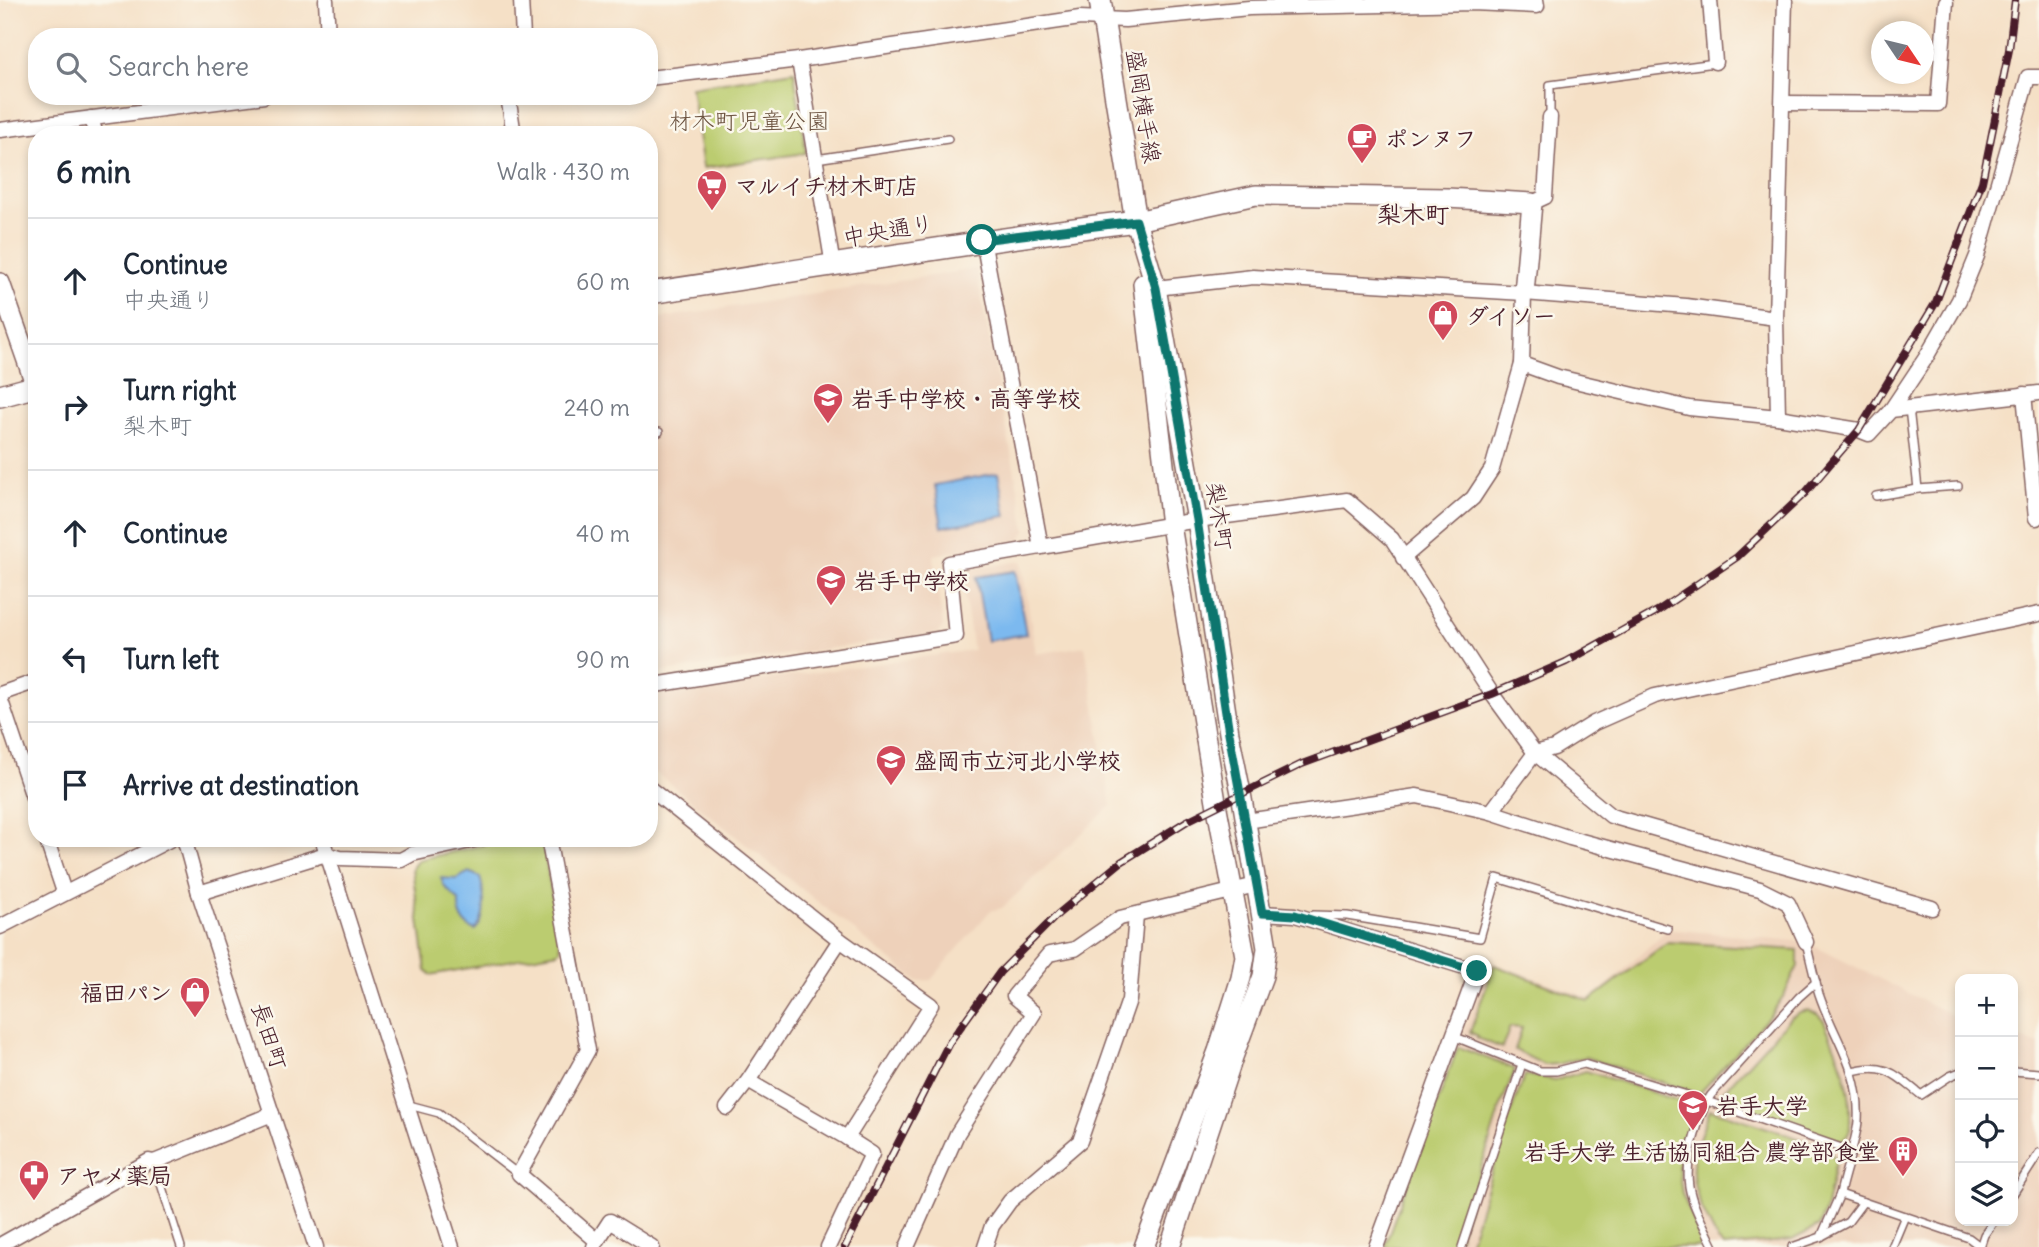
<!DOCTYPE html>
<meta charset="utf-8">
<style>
body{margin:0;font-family:Delius,"Klee One",sans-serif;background:#f6f6f7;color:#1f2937}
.controls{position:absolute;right:21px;bottom:21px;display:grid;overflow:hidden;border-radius:14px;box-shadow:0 4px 10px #0003}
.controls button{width:63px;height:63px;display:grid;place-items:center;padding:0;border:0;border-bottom:2px solid #e0e1e3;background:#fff;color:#1f2937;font:35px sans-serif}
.compass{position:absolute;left:1871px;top:21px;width:63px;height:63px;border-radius:50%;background:#fff;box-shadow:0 4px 10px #0003;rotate:125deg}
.stop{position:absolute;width:21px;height:21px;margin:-16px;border:5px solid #0f766e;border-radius:50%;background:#fff}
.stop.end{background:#0f766e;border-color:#fff;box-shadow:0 2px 7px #0008}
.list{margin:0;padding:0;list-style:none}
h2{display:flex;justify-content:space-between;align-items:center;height:91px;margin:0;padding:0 28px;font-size:30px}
h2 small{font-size:23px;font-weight:400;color:#747a83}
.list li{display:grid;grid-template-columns:46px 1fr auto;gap:21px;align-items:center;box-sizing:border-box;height:126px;padding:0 28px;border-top:2px solid #e0e1e3}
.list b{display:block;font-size:26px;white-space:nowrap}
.list p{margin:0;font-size:23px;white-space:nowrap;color:#747a83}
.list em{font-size:23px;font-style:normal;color:#747a83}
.icon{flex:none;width:38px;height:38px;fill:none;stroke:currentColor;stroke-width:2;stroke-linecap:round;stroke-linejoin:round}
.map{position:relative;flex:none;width:2039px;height:1247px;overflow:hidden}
.search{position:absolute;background:#fff;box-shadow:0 4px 10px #0003;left:28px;top:28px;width:630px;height:77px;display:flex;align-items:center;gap:18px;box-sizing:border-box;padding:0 24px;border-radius:28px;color:#747a83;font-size:26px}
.panel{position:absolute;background:#fff;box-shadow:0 4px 10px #0003;left:28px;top:126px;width:630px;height:721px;border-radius:28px}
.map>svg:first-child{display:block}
</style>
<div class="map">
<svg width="2039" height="1247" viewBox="0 0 2039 1247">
<rect width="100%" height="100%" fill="#fbf7ec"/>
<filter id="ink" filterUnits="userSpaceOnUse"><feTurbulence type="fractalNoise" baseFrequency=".0143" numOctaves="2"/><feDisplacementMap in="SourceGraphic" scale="14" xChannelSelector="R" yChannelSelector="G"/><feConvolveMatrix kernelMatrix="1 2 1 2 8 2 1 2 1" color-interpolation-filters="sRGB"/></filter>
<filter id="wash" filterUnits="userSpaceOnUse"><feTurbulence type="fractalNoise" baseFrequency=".00686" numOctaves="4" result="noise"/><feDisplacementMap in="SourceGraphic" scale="28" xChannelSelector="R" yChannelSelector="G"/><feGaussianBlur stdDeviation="1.57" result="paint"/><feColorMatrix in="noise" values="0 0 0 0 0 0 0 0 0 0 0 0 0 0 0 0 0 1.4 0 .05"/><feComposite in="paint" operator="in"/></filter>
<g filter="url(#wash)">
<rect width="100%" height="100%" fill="#f5e0c6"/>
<!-- built -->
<g fill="#eed1ba">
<path d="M976 269 1026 531 1019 540 933 555 943 626 938 633 649 674V320Z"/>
<path d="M1021 561 1036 654 1085 646 1111 806 1002 908 990 911 931 980 917 981 649 767V696L973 650 961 571Z"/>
<path d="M1668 929 1806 942 1960 1019V1221H2013V1037L2039 1044V1247H1384L1490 962 1592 999Z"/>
</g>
<!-- green -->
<g fill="#bbcc70" stroke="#82764e" stroke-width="2">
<path d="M794 71 806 153 703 168 691 87Z"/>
<path d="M513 838H542L561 949 558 952 431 975 426 971 412 868 418 860Z"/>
<path d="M1668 942 1798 950V966L1784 995 1771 1014 1699 1094 1585 1057 1558 1064 1544 1065 1515 1050 1522 1028 1510 1027 1502 1048 1477 1038 1478 1036 1470 1032 1494 965 1589 1001Z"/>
<path d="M1808 1010 1817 1014 1824 1021C1837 1053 1852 1082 1850 1118 1850 1128 1851 1137 1840 1141L1724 1102 1718 1097 1790 1018 1800 1012Z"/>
<path d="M1458 1047 1515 1069 1500 1108 1456 1247H1384Z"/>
<path d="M1586 1071 1695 1106 1678 1166 1682 1194 1705 1247H1468L1508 1120 1525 1075 1556 1080Z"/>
<path d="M1710 1109 1828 1148 1836 1160 1825 1211 1819 1226 1792 1240 1724 1247 1718 1241C1708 1221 1694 1197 1693 1174 1691 1153 1703 1129 1710 1109Z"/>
</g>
<!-- water -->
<g fill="#7cb9ef" stroke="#636c8d" stroke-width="2">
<path d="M998 473 1006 516 942 527 935 485Z"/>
<path d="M1015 571 1026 634 987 641 976 577Z"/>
<path d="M469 872 480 877C484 891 488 919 475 930 463 926 458 913 459 901L444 886 441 878 456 879Z"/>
</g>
</g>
<g filter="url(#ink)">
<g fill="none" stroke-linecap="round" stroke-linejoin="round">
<!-- lane casing -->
<g stroke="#866361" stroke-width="10">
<g id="lane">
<path d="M1550 116V85L1715 63"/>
<path d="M816 159 948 139"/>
<path d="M1909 408 1918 489"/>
<path d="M649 434 659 432"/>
<path d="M1876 496 1918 489 1958 486"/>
<path d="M1313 915 1347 916 1480 938 1497 878 1668 929"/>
<path d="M1806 942C1810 959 1814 977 1819 994 1834 1039 1861 1070 1858 1121 1857 1139 1844 1173 1840 1194L1969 1238 1981 1247"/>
<path d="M1453 1036 1540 1071H1556L1584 1064 1707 1101 1850 1151"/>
<path d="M1852 1071C1886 1062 1896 1075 1921 1095L1950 1076 1960 1072"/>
<path d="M2013 1071 2039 1073"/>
<path d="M409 1105 439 1113 518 1174"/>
<path d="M154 1162 181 1247"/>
<path d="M2013 1194 2039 1153"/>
<path d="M1822 1236 1848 1222 1863 1202"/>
<path d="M1462 1247 1522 1064"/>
<path d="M1714 1247C1691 1199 1679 1185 1696 1131 1700 1118 1703 1106 1711 1095L1799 997 1816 982"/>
<path d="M1792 1247 1821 1237 1840 1194"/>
<path d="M1892 1247 1905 1216"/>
<path d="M1980 1247 1984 1235 1994 1221"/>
</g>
</g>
<!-- street casing -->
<g stroke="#866361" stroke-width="17">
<g id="street">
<path d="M326 0 328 37"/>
<path d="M521 0 523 37"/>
<path d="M1710 0 1715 62"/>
<path d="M799 60 833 266"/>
<path d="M649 78 799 60 1080 18 1125 20 1249 8 1472 3 1537 6 1536 0"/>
<path d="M508 96 514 135"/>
<path d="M1783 103 1938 104 1946 2"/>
<path d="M91 118 96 135"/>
<path d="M0 130 264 96"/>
<path d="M1532 203 1545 197 1550 117"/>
<path d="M983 240 1041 547 1197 520 1347 500 1392 539 1492 694 1535 753 1611 816 1932 908"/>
<path d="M1156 288 1253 277 1524 293 1686 306 1776 318 1778 417"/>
<path d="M1524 293 1522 364 1558 377 1689 408 1778 417 1859 430 1869 434 1891 410 2039 393"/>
<path d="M1776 318 1785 0"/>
<path d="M2024 394 2036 518"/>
<path d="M1891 410 1925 359 1959 300 1977 256 2028 77H2039"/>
<path d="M1403 558 1473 498 1492 469 1522 364"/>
<path d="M649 686 956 636 949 563 1041 547"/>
<path d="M0 694 37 681"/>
<path d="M0 698 37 809"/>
<path d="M649 788 840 940 931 1005 847 1138 872 1154 828 1247"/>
<path d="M1491 812 1535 753 1554 748 1594 723 1655 696 2039 614"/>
<path d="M1246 821 1417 796 1491 812 1570 838 1760 889 1788 903 1806 942"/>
<path d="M46 838 64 892"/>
<path d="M184 838 199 893 316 1247"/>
<path d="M322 838 452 1247"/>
<path d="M548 838 588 1050 519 1174 597 1241 594 1247"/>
<path d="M199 893 326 854 340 858 401 860 412 854 483 838"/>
<path d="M1262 913 1295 915 1477 971 1376 1247"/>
<path d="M0 927 173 838"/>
<path d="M748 1081 847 1138"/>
<path d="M727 1108 748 1081 840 940"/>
<path d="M597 1241 610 1221 652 1247"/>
<path d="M0 1245 149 1161 154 1162 272 1114"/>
<path d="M907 1247 957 1134 1034 1013 1014 996 1049 954 1075 949 1120 918 1256 885"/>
<path d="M985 1247 992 1226 1010 1201 1080 1141 1129 1000 1136 915"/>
</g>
</g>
<!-- secondary casing -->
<g stroke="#866361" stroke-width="22">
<g id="secondary">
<path d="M1136 221 1156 288 1197 520 1229 733 1241 793 1267 948 1263 976 1233 1057 1170 1247"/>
<path d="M1136 221 1256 195 1447 198 1532 203 1524 293"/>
<path d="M0 283 36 386"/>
<path d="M1143 284 1171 525 1217 808 1245 956 1241 978 1218 1051 1144 1247"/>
</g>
</g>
<!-- primary casing -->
<g stroke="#866361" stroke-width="24">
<g id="primary">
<path d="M649 293C812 269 973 241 1136 221L1100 0"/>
<path d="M0 396 37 386"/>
</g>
</g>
<!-- lane -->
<use href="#lane" stroke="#fff" stroke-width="7"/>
<!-- street -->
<use href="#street" stroke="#fff" stroke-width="14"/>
<!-- secondary -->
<use href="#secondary" stroke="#fff" stroke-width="19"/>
<!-- primary -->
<use href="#primary" stroke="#fff" stroke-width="21"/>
<!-- rail casing -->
<g stroke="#4a1f2b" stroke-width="8">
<path id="rail" d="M845 1247 949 1043 1000 972 1058 914 1121 862 1187 821 1302 764 1492 694 1566 662 1659 610 1737 557 1806 492 1859 430 1936 302 1982 182 2009 50 2015 0"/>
</g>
<!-- rail -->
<use href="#rail" stroke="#fbf7ec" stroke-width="5" stroke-dasharray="16" stroke-linecap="butt"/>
</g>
</g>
<g fill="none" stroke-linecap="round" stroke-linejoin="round" filter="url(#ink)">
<!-- route -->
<path stroke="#0f766e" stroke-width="9" d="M982 240 1136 221 1156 288 1197 520 1229 733 1262 913 1295 915 1477 971"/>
</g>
<!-- icons -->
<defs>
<g id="cafe-pin" transform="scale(1.575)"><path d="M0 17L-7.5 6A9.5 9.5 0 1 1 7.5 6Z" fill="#d1495b" stroke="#fbf7ec"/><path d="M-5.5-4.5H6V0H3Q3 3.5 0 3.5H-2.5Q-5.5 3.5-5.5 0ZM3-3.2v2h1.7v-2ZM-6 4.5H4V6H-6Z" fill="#fff"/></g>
<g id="supermarket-pin" transform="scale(1.575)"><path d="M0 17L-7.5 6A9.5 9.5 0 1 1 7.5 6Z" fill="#d1495b" stroke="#fbf7ec"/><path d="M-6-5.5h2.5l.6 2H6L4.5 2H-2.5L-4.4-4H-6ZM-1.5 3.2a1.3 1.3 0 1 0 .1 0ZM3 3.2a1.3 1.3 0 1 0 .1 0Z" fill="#fff"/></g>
<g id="shop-pin" transform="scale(1.575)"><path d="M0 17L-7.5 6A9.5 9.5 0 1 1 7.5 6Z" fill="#d1495b" stroke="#fbf7ec"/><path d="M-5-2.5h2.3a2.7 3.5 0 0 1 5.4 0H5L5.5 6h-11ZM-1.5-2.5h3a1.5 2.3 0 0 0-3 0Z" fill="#fff"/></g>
<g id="school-pin" transform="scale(1.575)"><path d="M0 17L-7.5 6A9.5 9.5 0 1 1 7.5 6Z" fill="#d1495b" stroke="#fbf7ec"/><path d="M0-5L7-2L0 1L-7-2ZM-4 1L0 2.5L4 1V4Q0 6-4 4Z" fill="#fff"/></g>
<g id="university-pin" transform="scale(1.575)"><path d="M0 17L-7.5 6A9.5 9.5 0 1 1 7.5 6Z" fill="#d1495b" stroke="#fbf7ec"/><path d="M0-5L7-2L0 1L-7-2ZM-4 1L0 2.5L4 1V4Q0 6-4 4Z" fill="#fff"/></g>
<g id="building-pin" transform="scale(1.575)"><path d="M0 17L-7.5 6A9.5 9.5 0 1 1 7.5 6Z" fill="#d1495b" stroke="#fbf7ec"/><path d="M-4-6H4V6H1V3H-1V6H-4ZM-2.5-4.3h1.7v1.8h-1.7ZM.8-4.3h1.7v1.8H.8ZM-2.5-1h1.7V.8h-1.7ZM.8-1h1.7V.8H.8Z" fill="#fff"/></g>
<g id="pharmacy-pin" transform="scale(1.575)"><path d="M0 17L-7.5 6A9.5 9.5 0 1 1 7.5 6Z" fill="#d1495b" stroke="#fbf7ec"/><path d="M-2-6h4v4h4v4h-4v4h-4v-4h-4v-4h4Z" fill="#fff"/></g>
</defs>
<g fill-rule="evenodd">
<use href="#cafe-pin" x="1362" y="138"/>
<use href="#supermarket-pin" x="712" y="185"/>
<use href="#shop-pin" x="1443" y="315"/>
<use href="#school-pin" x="828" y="398"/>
<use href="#school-pin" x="831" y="580"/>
<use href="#school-pin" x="891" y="760"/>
<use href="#shop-pin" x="195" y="992"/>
<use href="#university-pin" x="1693" y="1105"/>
<use href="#building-pin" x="1903" y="1151"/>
<use href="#pharmacy-pin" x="34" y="1175"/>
</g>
<g text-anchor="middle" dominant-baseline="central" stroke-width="5" stroke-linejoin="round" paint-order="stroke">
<!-- street labels -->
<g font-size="23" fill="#4a1f2b" stroke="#fbf7ec">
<text transform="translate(1144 106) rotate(81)">盛岡横手線</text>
<text transform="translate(888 230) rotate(-10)">中央通り</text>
<text transform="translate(1220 516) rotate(81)">梨木町</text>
<text transform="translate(270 1036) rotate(72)">長田町</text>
</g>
<!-- park labels -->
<g font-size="23" fill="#6c5340" stroke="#fbf7ec">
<text x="749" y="120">材木町児童公園</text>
</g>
<!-- poi labels -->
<g font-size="23" font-weight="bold" fill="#4a1f2b" stroke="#fbf7ec" text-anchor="start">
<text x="1385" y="138">ポンヌフ</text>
<text x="735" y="185">マルイチ材木町店</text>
<text x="1466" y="315">ダイソー</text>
<text x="851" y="398">岩手中学校・高等学校</text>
<text x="854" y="580">岩手中学校</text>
<text x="914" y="760">盛岡市立河北小学校</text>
<text x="172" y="992" text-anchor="end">福田パン</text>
<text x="1716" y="1105">岩手大学</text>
<text x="1880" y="1151" text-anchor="end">岩手大学 生活協同組合 農学部食堂</text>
<text x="57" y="1175">アヤメ薬局</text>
</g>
<!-- neighbourhood labels -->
<g font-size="24" font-weight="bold" fill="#4a1f2b" stroke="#fbf7ec">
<text x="1413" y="214">梨木町</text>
</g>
</g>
</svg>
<div class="controls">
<button>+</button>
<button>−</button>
<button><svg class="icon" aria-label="locate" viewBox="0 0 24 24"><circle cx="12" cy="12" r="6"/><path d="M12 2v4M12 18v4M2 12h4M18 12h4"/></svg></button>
<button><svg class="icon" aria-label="layers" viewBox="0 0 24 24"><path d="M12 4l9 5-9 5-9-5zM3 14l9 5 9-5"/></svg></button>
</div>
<svg class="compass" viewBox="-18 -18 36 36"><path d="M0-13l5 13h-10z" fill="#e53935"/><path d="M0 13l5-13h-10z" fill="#747a83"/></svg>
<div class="stop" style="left:982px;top:240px"></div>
<div class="stop end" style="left:1477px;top:971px"></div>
<div class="search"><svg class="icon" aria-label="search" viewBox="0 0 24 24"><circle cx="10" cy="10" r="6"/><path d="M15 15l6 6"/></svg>Search here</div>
<section class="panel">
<h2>6 min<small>Walk · 430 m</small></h2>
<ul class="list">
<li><svg class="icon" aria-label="ahead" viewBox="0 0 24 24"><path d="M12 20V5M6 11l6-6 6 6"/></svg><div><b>Continue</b><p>中央通り</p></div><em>60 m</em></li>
<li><svg class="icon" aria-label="right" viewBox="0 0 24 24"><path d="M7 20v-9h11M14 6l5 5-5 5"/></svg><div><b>Turn right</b><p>梨木町</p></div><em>240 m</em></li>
<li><svg class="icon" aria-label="ahead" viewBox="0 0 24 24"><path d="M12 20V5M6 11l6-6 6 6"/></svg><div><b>Continue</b></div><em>40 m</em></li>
<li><svg class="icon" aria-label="left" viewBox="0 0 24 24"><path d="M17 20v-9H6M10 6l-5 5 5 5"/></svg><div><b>Turn left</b></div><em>90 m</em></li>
<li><svg class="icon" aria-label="arrive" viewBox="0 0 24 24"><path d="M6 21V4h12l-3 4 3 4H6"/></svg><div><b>Arrive at destination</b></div></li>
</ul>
</section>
</div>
